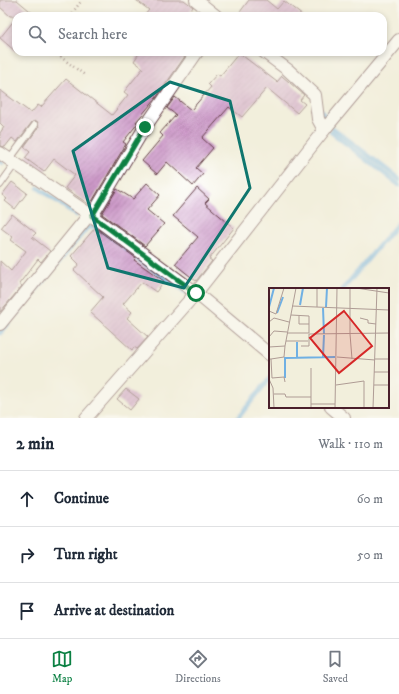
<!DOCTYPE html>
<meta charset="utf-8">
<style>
body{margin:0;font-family:"IM FELL DW Pica",serif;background:#f6f6f7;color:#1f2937}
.stop{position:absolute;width:12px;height:12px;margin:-9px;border:3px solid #0b8043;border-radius:50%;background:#fff}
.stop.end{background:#0b8043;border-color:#fff;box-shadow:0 1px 4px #0008}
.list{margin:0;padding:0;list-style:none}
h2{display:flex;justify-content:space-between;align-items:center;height:52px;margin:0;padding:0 16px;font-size:17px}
h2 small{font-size:13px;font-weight:400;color:#747a83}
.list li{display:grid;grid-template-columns:26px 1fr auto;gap:12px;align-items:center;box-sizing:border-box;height:56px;padding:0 16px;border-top:1px solid #e0e1e3}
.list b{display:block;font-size:15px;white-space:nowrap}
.list em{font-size:13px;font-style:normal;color:#747a83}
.icon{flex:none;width:22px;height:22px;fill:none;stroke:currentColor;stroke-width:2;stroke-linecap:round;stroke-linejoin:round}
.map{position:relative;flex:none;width:399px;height:418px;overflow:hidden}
.search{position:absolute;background:#fff;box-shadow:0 2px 6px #0003;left:12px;right:12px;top:12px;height:44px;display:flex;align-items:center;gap:10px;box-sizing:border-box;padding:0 14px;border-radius:12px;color:#747a83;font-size:15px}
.sheet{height:220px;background:#fff}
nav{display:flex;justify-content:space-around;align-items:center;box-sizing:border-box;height:56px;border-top:1px solid #e0e1e3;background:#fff;font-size:11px;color:#747a83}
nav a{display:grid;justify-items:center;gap:2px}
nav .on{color:#0b8043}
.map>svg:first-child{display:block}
</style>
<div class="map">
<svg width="399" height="418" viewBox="0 0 399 418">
<defs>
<pattern id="building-hatch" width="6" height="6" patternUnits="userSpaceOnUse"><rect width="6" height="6" fill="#cc98c8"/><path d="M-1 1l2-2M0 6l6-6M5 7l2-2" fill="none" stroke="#a87ba3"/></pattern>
</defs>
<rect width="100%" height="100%" fill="#fff"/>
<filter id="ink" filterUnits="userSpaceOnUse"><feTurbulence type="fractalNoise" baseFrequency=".025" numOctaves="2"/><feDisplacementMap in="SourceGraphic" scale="8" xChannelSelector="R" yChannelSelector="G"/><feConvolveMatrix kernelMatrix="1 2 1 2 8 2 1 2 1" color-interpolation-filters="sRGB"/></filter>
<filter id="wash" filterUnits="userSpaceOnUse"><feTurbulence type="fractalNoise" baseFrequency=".012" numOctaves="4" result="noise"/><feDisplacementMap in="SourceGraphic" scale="16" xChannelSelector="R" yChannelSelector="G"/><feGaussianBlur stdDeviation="0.9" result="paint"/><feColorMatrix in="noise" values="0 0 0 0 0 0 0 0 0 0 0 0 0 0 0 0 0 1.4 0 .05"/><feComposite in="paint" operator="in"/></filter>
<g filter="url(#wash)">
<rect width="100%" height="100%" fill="#f2efdc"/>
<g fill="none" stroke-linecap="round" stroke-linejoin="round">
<!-- stream -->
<g stroke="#70b0e3" stroke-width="4.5">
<path d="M392 40 397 33"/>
<path d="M322 111 325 119 330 113"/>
<path d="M333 128 399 179"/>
<path d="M331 132 399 185"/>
<path d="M0 161 2 163"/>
<path d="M38 188 76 215"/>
<path d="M343 289 399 222"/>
<path d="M15 315 87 228 94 227 185 292"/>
<path d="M0 333 8 324"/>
<path d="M238 418 270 378"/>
</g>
</g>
<g id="blocks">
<!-- building -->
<g fill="url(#building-hatch)">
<path d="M0 0H17L36 16H10L0 7Z"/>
<path d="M136 0H184L193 7 187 16H144L149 10Z"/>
<path d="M249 0H266L277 9 284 1 303 16H237Z"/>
<path d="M16 18V52L0 38Z"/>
<path d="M140 52H188L156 98 136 122 138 123 123 142 126 144 90 205 65 188 75 175 54 159 44 172 25 158 30 152 24 147 39 127 37 121 32 122 17 142 12 138 5 147 0 146V133L4 127 0 123V90L31 113 38 105 41 107 66 79 112 115 128 95 124 92 143 68 134 61Z"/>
<path d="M239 53 277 82 282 76 304 95 300 100 305 104 297 113 267 88 242 117 229 107 202 138 213 148 196 168 203 174 193 186 167 162 157 174 142 161 163 136 160 133 176 115 167 108 175 97 191 110 211 87 208 84 217 74 220 76Z"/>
<path d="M12 182 27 193 15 209 5 201 7 199 2 195Z"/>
<path d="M147 183 160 195 147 210 164 224 145 246 102 214 117 189 133 199Z"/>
<path d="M197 188 209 199 205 203 234 228 209 259 212 261 196 281 175 264 198 237 173 216Z"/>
<path d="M12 214 36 233 32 237 50 251 41 262 38 259 19 284 22 286 0 312V261L11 271 26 251 11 240 13 237 1 228Z"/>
<path d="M95 228 136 258 134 260 164 281 156 292 142 282 123 304 132 312 127 318 148 337 137 349 134 347 132 350 90 312 103 297 74 270 79 264 71 256Z"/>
<path d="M126 389 139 399 130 410 117 399Z"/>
</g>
</g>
</g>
<g filter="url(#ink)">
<use href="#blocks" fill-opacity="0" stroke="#633e46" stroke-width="1"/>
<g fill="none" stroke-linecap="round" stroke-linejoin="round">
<!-- lane casing -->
<g stroke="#633e46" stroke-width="8">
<g id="lane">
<path d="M9 160 35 125"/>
<path d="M0 185 15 164"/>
</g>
</g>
<!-- street casing -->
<g stroke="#633e46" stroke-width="14">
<g id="street">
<path d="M196 0 216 16"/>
<path d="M264 52 288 70 315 95 318 119 324 130"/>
<path d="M0 153 92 216 196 293 270 355"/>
<path d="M92 216 145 127 197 52"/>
<path d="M0 324 89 215"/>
<path d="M331 407 344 418"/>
<path d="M86 418 196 293 324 130 399 40"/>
</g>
</g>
<!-- path -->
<g stroke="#633e46" stroke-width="2.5" stroke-dasharray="1 3" stroke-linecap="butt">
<path d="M70 16 82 0"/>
<path d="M54 52 86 76"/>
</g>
<!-- lane -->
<use href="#lane" stroke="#fff" stroke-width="6"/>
<!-- street -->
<use href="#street" stroke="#fff" stroke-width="12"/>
</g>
</g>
<g fill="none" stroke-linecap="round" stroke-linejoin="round" filter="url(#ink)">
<!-- route -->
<path stroke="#0b8043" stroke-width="5" d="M145 127 92 216 196 293"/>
</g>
<!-- marked area -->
<path d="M0 0H399V418H0ZM170 82 230 101 250 188 184 288 108 268 73 151Z" fill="#f2efdc" fill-opacity=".55" fill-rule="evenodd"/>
<path fill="none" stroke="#0f766e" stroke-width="3" stroke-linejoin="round" d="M170 82 230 101 250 188 184 288 108 268 73 151Z"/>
<!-- overview -->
<g transform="translate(269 288)">
<rect width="120" height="120" fill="#f2efdc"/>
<path fill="none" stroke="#70b0e3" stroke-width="2" d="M31 17 34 0M0 19 5 0M57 19 58 0M54 20 55 46M8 25 14 9M28 69V54M54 69 55 47M16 90V70L66 69"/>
<path fill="none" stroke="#af9c95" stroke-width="1" d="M87 0 120 5M23 18 120 22M48 19V0M0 23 7 26 15 0M30 28V36H40M91 30 99 32V35L107 36M0 34 5 30 20 34M18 45H40V28L22 27M40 46 120 45M81 46V0M81 46 83 71M0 49 5 43 18 44M17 53H39M32 58H40V46M0 59 16 58 27 0M68 69 106 72M0 71H2L3 90M2 71 15 69 16 58M106 71H120M42 80V120M105 84H120M3 90 15 89 16 94M0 91 4 100 5 120M67 97 95 93V120M105 97H120M5 106H16L17 109H42M42 116H66M66 120 68 0M104 120 108 0"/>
<path fill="#d62828" fill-opacity="0.15" stroke="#d62828" stroke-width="2" d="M75 23 103 58 70 85 41 50Z"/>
<rect width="120" height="120" fill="none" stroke="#4a1f2b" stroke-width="2"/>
</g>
</svg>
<div class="stop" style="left:196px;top:293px"></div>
<div class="stop end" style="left:145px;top:127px"></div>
<div class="search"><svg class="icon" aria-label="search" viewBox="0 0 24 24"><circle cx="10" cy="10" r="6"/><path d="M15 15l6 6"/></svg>Search here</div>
</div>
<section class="sheet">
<h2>2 min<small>Walk · 110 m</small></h2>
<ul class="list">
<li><svg class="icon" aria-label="ahead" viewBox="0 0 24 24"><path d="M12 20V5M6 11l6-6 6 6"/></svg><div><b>Continue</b></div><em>60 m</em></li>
<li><svg class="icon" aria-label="right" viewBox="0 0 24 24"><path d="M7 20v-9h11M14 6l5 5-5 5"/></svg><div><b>Turn right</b></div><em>50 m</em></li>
<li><svg class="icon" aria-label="arrive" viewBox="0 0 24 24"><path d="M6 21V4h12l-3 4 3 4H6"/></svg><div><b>Arrive at destination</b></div></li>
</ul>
</section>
<nav>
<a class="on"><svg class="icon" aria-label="map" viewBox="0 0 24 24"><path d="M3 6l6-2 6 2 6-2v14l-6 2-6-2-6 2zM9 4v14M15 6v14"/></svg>Map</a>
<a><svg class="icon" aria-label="directions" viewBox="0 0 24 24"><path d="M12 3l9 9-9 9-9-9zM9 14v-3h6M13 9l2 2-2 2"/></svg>Directions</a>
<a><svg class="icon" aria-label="saved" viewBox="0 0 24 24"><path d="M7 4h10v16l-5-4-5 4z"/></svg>Saved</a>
</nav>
